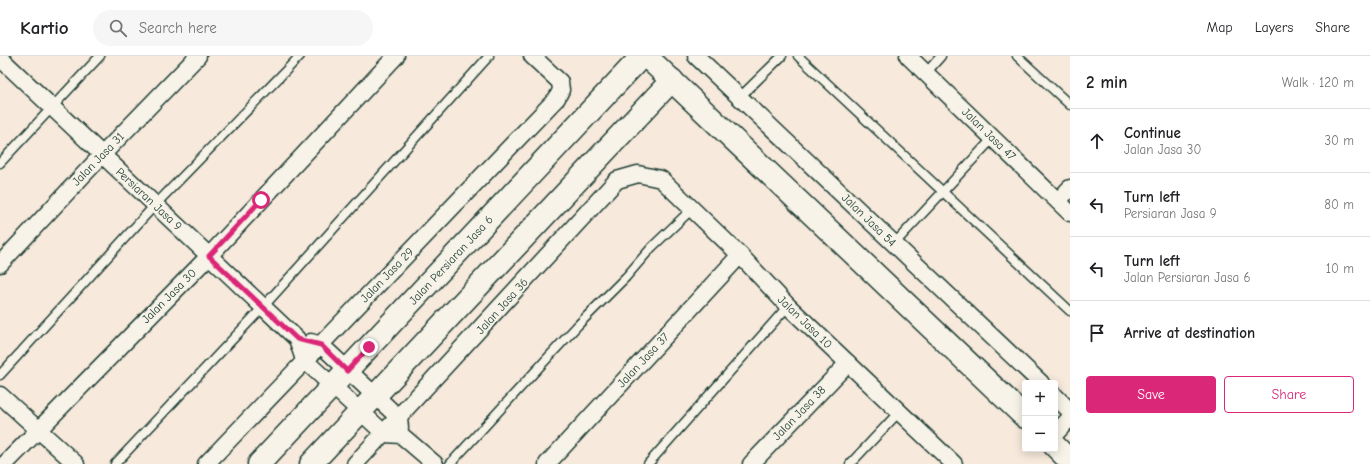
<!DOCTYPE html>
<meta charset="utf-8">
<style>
body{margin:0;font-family:"Comic Neue",sans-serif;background:#f6f6f6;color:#202124}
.controls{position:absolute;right:12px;bottom:12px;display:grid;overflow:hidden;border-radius:4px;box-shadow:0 2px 10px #0003}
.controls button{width:36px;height:36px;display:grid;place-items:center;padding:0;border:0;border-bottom:1px solid #e0e0e0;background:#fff;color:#202124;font:20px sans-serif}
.stop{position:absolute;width:12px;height:12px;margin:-9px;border:3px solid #db2777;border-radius:50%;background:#fff}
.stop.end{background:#db2777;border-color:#fff;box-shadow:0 1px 4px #0008}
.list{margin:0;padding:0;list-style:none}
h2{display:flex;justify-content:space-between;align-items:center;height:52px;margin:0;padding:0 16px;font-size:17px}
h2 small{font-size:13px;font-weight:400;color:#757577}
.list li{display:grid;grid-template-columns:26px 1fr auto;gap:12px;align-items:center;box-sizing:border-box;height:64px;padding:0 16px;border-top:1px solid #e0e0e0}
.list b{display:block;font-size:15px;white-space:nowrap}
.list p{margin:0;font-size:13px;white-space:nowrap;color:#757577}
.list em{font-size:13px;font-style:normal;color:#757577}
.actions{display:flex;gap:8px;padding:12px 16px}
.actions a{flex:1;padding:9px 0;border:1px solid #db2777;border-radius:4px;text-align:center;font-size:14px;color:#db2777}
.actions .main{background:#db2777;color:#fff}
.icon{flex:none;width:22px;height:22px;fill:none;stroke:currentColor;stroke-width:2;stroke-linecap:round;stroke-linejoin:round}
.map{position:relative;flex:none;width:1070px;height:408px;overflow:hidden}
header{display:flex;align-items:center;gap:24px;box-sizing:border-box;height:56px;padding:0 20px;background:#fff;border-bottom:1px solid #e0e0e0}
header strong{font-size:19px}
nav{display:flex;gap:22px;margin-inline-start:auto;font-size:14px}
.search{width:280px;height:36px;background:#f6f6f6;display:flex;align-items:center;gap:10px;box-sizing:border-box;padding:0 14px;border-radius:22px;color:#757577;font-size:15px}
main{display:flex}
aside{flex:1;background:#fff}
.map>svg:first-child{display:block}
</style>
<header>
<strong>Kartio</strong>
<div class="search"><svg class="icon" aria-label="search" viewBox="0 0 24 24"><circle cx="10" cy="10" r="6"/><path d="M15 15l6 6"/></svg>Search here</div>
<nav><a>Map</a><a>Layers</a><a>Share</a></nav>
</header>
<main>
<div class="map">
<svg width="1070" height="408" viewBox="0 0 1070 408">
<rect width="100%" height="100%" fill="#f7e9db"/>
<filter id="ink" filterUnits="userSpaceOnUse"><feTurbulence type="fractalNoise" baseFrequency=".025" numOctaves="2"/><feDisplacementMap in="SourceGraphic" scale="8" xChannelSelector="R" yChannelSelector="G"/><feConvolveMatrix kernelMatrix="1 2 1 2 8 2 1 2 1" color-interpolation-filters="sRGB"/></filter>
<g filter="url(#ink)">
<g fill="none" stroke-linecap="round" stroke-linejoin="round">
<!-- lane casing -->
<g stroke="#1f3d34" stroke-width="11">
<g id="lane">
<path d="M798 0 1070 255"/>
<path d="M1017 0 1070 49"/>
<path d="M926 17 941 0"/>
<path d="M740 41 782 0"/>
<path d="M0 107 100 0"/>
<path d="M894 188 993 82"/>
<path d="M0 319 155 149 300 0"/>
<path d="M115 408 263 251 489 0"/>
<path d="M450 408 578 269 626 221 652 191 692 153"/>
<path d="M648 408 788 250"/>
<path d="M850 408 900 355"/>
</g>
</g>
<!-- street casing -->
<g stroke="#1f3d34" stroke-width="19">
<g id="street">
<path d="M696 0 1041 327"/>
<path d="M908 0 1070 157"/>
<path d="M0 2 297 283 304 304 313 312 385 378 401 379 435 408"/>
<path d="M1058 145 1070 132"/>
<path d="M0 208 102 99 198 0"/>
<path d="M311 286 321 289 399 362 400 372"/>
<path d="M0 339 76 408"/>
<path d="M1055 340 1070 355"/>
<path d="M1055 378 1070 362"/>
<path d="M5 408 209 200 396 0"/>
<path d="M206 408 557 42 561 34 560 26 532 0"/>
<path d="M355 408 617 124 638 118 661 123 740 199 788 250 954 408"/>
<path d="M547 408 740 199"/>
<path d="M751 408 848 307"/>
</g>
</g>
<!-- secondary casing -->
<g stroke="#1f3d34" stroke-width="25">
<g id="secondary">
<path d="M646 0 1025 361"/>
<path d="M1055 390 1070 405"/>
<path d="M259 408 642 0"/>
<path d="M311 408 672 24"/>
</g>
</g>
<!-- lane -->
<use href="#lane" stroke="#f7f3e8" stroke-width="8"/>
<!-- street -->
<use href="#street" stroke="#f7f3e8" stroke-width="16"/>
<!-- secondary -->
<use href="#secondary" stroke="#f7f3e8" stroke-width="22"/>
</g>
</g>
<g fill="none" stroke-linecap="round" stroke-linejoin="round" filter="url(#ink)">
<!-- route -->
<path stroke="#db2777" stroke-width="5" d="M261 144 209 200 297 283 321 289 347 315 369 291"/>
</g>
<g text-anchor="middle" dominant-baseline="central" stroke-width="4" stroke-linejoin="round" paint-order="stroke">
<!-- street labels -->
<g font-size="12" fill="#1f3d34" stroke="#f7f3e8">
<text transform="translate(989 78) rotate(44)">Jalan Jasa 47</text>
<text transform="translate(98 103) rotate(-46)">Jalan Jasa 31</text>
<text transform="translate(149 143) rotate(43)">Persiaran Jasa 9</text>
<text transform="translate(869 164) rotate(44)">Jalan Jasa 54</text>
<text transform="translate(451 204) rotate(-47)">Jalan Persiaran Jasa 6</text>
<text transform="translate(387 219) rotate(-46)">Jalan Jasa 29</text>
<text transform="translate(169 240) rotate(-45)">Jalan Jasa 30</text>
<text transform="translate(502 250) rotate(-48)">Jalan Jasa 36</text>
<text transform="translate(805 266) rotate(44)">Jalan Jasa 10</text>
<text transform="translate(643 304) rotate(-47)">Jalan Jasa 37</text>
<text transform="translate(799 357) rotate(-46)">Jalan Jasa 38</text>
</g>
</g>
</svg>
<div class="controls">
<button>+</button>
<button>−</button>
</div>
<div class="stop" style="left:261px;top:144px"></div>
<div class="stop end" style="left:369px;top:291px"></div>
</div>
<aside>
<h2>2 min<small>Walk · 120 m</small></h2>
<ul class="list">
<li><svg class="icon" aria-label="ahead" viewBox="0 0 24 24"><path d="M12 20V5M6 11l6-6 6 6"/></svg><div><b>Continue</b><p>Jalan Jasa 30</p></div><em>30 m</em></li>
<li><svg class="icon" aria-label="left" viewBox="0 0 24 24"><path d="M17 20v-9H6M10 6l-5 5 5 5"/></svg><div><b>Turn left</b><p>Persiaran Jasa 9</p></div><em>80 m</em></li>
<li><svg class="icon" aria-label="left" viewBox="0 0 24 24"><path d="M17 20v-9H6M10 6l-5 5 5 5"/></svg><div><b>Turn left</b><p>Jalan Persiaran Jasa 6</p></div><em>10 m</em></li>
<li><svg class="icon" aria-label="arrive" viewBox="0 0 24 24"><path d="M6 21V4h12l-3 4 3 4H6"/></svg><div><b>Arrive at destination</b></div></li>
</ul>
<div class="actions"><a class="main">Save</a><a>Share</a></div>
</aside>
</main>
